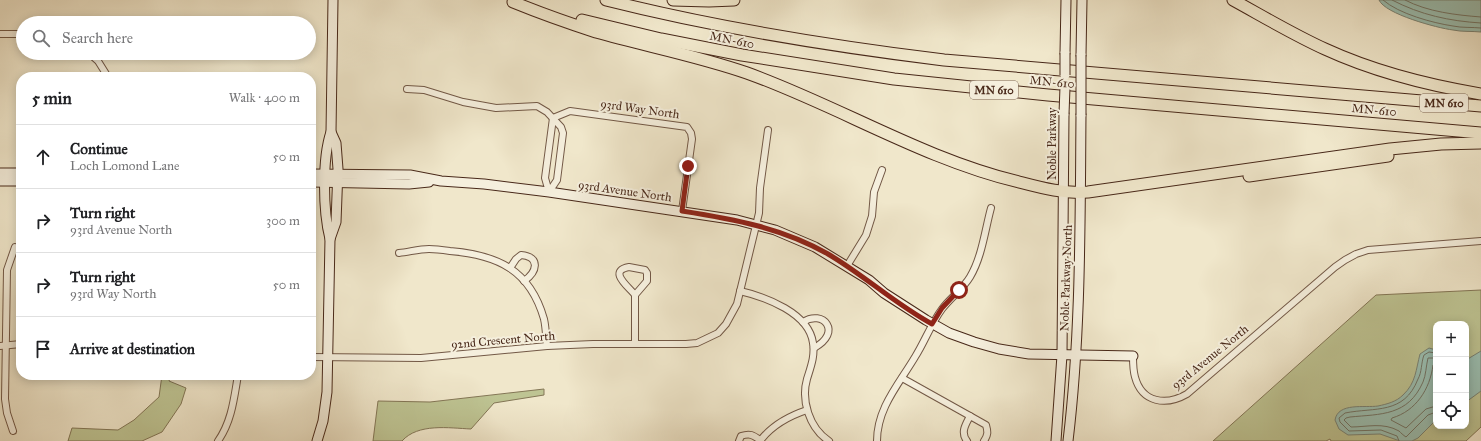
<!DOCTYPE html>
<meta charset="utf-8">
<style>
body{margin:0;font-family:"IM FELL Great Primer",serif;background:#f6f6f6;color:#202124}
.controls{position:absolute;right:12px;bottom:12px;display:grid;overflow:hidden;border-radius:8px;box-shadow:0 2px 10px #0003}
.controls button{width:36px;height:36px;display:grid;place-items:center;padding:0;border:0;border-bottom:1px solid #e0e0e0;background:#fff;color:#202124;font:20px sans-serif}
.stop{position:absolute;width:12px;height:12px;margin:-9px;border:3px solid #8f2418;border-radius:50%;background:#fff}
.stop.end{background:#8f2418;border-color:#fff;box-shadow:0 1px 4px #0008}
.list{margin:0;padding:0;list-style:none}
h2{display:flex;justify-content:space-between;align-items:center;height:52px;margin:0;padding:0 16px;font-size:17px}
h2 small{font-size:13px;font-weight:400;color:#757577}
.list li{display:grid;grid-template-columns:26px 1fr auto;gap:12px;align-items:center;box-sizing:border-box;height:64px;padding:0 16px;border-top:1px solid #e0e0e0}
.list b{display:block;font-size:15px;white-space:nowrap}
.list p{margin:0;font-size:13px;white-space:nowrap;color:#757577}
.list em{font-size:13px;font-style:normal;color:#757577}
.icon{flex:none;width:22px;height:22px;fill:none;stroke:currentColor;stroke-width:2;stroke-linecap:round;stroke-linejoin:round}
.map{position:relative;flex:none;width:1481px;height:441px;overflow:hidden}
.search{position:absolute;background:#fff;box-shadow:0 2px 10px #0003;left:16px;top:16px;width:300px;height:44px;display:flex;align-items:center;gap:10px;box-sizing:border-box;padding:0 14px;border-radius:22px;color:#757577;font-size:15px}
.panel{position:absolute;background:#fff;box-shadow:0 2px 10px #0003;left:16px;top:72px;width:300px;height:308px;border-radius:16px}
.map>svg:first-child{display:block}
</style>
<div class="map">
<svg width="1481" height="441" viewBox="0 0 1481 441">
<rect width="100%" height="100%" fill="#f0e7cb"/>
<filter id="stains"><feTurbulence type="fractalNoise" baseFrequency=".005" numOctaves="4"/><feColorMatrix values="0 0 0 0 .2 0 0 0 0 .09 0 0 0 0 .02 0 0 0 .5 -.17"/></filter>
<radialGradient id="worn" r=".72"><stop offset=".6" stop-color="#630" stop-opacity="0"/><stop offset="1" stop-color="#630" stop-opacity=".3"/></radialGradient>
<!-- green -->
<g fill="#bec493" stroke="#837656" fill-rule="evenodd">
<path d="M1481 290V427L1466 441H1331L1330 439 1326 441H1213L1376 295ZM1436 324H1466V426H1436Z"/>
<path d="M162 375H171L169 381 186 388 181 404 162 432 142 441H68L72 428 118 430 134 420 159 397Z"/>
<path d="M544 389V395L494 403 471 429C449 428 418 423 402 441H373L378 401 430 402Z"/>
</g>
<!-- water -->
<g fill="#9bc0b3" stroke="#7a8375">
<path d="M1379 0H1481V32C1472 31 1462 32 1453 30 1437 28 1385 14 1379 0Z"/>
<path d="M1429 348 1436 350V420L1418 438 1412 441H1400L1380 434 1348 435 1339 429 1335 420C1338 402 1365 408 1378 406 1387 404 1396 402 1403 395 1416 383 1416 369 1420 354Z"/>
<path d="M1481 351V391L1466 402V360Z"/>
</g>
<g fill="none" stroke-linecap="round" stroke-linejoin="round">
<!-- shore -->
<g stroke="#727466" stroke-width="1">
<path d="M1383 0C1399 14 1433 23 1453 26 1462 28 1472 27 1481 28"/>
<path d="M1392 0C1421 15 1449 21 1481 23"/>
<path d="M1405 0C1428 12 1456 15 1481 17"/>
<path d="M1436 358H1428C1426 366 1426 375 1423 382 1408 416 1381 414 1350 417L1346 418 1344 420 1351 427C1367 427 1383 422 1399 431 1401 433 1403 435 1406 437L1428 415 1436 412"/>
<path d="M1436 364 1433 365C1430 389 1416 411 1392 418L1391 420 1406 428 1426 409 1436 406"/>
<path d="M1399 441 1397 436 1381 430 1349 431 1340 422 1339 418 1345 413C1375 407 1404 415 1418 379 1422 372 1421 363 1424 355L1429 352 1436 353"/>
</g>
<!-- street casing -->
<g stroke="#725846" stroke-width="8">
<g id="street">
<path d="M0 34H23"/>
<path d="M89 53 98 61 108 77"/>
<path d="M407 89 424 90 463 102 496 108 537 106 547 112 561 127 563 133 557 180 549 192"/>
<path d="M553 118 570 111 687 127 691 133 692 139 682 211"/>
<path d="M549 192 545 178 553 118"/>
<path d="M399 253C409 252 419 249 429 249 436 249 443 250 450 251 498 255 530 270 544 319 546 328 546 337 547 346"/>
<path d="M847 266 866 235 872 216 874 192 882 170"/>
<path d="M629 267 645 270 647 273V281L635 295C629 287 607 271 629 267Z"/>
<path d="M510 268 516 259 521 255C541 257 537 272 524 281"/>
<path d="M740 291C766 297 809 313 813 343 815 356 811 366 807 379 801 400 809 428 829 441"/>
<path d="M635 295V344"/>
<path d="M803 322C823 309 843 332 814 348"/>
<path d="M0 346 21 344"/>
<path d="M1133 356C1133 363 1133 370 1135 377 1142 403 1166 406 1187 394L1335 267 1345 260 1356 254 1368 250 1481 241"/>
<path d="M311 357 421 358 547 346 593 344H686L697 343 718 333 726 324 737 304 759 213 760 188 768 130"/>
<path d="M902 378 970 416"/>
<path d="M13 431 7 413 5 399 7 270 15 247"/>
<path d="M218 441C232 421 234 398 238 375"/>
<path d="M739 441 741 436C750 433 753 435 760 440"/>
<path d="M760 441C772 425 789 416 807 410"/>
<path d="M877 441C877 408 899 384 915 357 925 341 931 324 942 309 950 298 963 289 970 277 982 257 985 230 991 208"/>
<path d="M967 441C960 432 966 424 970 416L986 425C988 432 988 435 984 441"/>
</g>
</g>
<!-- secondary casing -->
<g stroke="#482819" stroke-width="11">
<g id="secondary">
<path d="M1065 53 1066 0"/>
<path d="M1081 55 1082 0"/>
<path d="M0 173H21"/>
<path d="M311 174 410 175 441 181 484 184 549 192 737 220 775 230 815 247 869 280 884 293 926 320 949 333 974 342 999 349 1029 354 1133 356"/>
<path d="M0 181H21"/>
<path d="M311 182 409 184 429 182"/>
<path d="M330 239 336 222 338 169 336 143 331 132"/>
<path d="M317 441 323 421 327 392 330 239C323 211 322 159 331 132L333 0"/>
<path d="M1056 441 1062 355 1064 114"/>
<path d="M1068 441C1081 333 1080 224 1081 115"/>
</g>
</g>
<!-- highway casing -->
<g stroke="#482819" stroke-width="13">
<g id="highway">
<path d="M606 0C717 28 830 46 944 60L1481 106"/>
<path d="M673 0 709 1 734 0"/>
<path d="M1233 0C1264 17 1294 35 1325 49 1375 72 1427 85 1481 94"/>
<path d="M513 2C540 13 568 23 596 32 646 46 698 56 747 73 839 106 923 159 1019 182 1042 188 1064 194 1088 192L1390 149 1441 144 1481 143"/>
<path d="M582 20 661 39 742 55 894 79 1048 95 1481 133"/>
<path d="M1249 176 1388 156"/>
</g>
</g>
<!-- street -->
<use href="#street" stroke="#f5efdd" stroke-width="6"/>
<!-- secondary -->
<use href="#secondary" stroke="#f5efdd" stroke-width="9"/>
<!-- highway -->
<use href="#highway" stroke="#f0e7cb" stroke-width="11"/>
<!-- secondary-bridge casing -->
<g stroke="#482819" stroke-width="11" stroke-linecap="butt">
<g id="secondary-bridge">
<path d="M1065 75V53"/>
<path d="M1064 114 1065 87"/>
<path d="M1081 115V55"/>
</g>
</g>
<!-- secondary-bridge -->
<use href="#secondary-bridge" stroke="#f5efdd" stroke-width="9"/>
</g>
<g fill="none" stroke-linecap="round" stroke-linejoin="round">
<!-- route -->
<path stroke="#8f2418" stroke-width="5" d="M688 166 682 211C733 219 783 228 828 254 864 275 895 304 932 324L942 308 959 290"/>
</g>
<g text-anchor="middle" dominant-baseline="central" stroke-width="4" stroke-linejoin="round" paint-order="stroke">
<!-- shield labels -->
<g fill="#f5efdd" stroke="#7c6454" stroke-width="1">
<rect x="970" y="81" width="48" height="18" rx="3"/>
<rect x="1420" y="94" width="48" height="18" rx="3"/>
</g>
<g font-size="11" font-weight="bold" fill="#482819">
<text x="994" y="90">MN 610</text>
<text x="1444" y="103">MN 610</text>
</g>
<!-- street labels -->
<g font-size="12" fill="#482819" stroke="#f5efdd">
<text transform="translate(732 40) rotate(11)">MN-610</text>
<text transform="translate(1052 82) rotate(5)">MN-610</text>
<text transform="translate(640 109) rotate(8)">93rd Way North</text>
<text transform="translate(1374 110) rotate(5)">MN-610</text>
<text transform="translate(1052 144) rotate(-90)">Noble Parkway</text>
<text transform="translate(625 191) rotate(8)">93rd Avenue North</text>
<text transform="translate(1066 278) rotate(-88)">Noble Parkway North</text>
<text transform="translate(503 340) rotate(-5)">92nd Crescent North</text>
<text transform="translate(1210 357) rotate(-39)">93rd Avenue North</text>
</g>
</g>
<rect width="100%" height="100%" filter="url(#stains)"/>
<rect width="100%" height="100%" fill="url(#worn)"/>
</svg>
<div class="controls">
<button>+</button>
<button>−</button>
<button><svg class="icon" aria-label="locate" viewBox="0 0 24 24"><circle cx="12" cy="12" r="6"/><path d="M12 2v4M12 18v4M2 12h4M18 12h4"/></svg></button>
</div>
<div class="stop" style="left:959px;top:290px"></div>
<div class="stop end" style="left:688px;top:166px"></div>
<div class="search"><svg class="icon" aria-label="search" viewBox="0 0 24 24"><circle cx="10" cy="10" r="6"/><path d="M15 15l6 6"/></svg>Search here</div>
<section class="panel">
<h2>5 min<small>Walk · 400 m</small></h2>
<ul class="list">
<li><svg class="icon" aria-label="ahead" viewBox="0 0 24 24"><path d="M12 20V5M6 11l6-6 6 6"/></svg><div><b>Continue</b><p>Loch Lomond Lane</p></div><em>50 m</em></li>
<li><svg class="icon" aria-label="right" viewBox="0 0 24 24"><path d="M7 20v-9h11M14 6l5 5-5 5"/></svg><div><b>Turn right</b><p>93rd Avenue North</p></div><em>300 m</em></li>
<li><svg class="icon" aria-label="right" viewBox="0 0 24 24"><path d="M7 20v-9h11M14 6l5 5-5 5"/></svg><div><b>Turn right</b><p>93rd Way North</p></div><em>50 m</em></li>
<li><svg class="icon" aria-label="arrive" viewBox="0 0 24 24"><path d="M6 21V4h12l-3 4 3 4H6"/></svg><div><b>Arrive at destination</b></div></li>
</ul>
</section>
</div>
